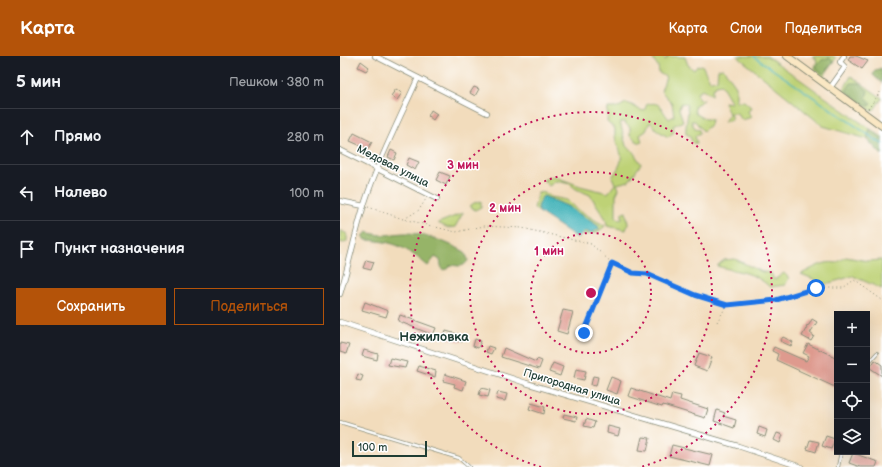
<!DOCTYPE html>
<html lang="ru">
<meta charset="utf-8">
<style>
body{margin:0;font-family:"Balsamiq Sans",sans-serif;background:#242831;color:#f1f3f6}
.controls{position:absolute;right:12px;bottom:12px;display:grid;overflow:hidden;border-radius:0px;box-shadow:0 4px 16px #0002}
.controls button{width:36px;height:36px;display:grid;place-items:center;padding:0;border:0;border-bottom:1px solid #363941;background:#171b24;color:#f1f3f6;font:20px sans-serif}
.scale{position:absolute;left:12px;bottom:10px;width:75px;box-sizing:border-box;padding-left:4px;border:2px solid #1f3d34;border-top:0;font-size:11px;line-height:14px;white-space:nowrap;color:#1f3d34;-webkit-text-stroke:3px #fff;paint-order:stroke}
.stop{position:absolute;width:12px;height:12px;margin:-9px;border:3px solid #1a73e8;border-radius:50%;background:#fff}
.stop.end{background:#1a73e8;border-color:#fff;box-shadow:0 1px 4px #0008}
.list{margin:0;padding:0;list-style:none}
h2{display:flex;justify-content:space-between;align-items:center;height:52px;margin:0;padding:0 16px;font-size:17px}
h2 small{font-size:13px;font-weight:400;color:#9ea1a6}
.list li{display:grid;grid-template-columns:26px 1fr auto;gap:12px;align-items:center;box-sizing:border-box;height:56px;padding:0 16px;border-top:1px solid #363941}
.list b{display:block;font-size:15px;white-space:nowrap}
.list em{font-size:13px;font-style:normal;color:#9ea1a6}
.actions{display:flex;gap:8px;padding:12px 16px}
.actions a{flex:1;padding:9px 0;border:1px solid #b45309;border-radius:0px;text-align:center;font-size:14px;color:#b45309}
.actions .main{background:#b45309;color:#fff}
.icon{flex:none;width:22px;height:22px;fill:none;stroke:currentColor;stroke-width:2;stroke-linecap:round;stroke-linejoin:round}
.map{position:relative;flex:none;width:542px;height:411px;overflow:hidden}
header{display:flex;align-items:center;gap:24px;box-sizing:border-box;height:56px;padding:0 20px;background:#b45309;color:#fff}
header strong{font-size:19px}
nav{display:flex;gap:22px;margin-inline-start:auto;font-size:14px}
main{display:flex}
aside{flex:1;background:#171b24}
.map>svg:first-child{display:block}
</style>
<header>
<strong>Карта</strong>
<nav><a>Карта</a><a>Слои</a><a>Поделиться</a></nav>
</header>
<main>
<aside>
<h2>5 мин<small>Пешком · 380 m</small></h2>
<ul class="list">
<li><svg class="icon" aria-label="ahead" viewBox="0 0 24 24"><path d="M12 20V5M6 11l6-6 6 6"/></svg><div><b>Прямо</b></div><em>280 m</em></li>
<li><svg class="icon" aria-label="left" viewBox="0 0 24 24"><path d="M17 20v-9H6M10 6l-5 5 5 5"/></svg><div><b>Налево</b></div><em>100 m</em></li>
<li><svg class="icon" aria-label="arrive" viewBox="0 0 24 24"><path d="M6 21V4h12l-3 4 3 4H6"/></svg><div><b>Пункт назначения</b></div></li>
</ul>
<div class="actions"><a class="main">Сохранить</a><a>Поделиться</a></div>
</aside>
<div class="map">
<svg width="542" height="411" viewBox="0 0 542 411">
<rect width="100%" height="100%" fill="#fff"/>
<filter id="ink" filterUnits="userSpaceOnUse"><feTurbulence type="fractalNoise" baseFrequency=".025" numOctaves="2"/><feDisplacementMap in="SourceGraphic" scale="8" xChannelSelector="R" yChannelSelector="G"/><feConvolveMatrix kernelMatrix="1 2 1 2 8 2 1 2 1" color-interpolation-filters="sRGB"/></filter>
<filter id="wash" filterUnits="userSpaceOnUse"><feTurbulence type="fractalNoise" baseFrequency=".012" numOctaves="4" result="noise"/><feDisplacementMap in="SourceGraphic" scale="16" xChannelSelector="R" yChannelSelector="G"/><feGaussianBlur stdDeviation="0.9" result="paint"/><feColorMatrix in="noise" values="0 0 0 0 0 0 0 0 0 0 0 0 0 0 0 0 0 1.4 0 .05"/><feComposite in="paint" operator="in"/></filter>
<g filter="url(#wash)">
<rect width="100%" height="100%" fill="#f2dcbc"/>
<!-- green -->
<g fill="#bed276" stroke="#6e8855">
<path d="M312 0H321L326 4 327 0 345 1 348 9 354 14 357 10 362 9 370 25 377 24 378 13 383 12 396 30V45H404L411 51 408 56 412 61 402 64 397 57H390L392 64 384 66 389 58 384 46 392 47 381 28 376 29 372 34V39L362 33 357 37 359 43 364 44 354 50 355 57 365 63H371L370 69 363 75 355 65H351L354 71 359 74 360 77 355 80 357 87H353L349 79 346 78C345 67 350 59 346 48L341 47 339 53 343 65 333 70 334 76 328 81 317 74 310 66 306 75 300 79 302 86H298L290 80V72L284 66H280L286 90 292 94 301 108 289 125 277 128 279 133 276 139V161L279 164 282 163V157L286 156 288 168 286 174 267 170 266 163 250 139 236 133 230 128 216 125 209 130 203 124 213 120 240 130 268 137 275 128 272 121C292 96 273 95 275 73L267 66 268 52H277L286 47C293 48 297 54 304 55L307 48C322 45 320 53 329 63L334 60 332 47 321 35 326 21 319 17 318 10 312 2Z"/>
<path d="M397 0H427L530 73 527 83 483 70Z"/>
<path d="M472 0H493L496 2 484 20 491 28 474 15 477 4Z"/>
<path d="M511 20 542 42 534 54 532 55 503 35Z"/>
<path d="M204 136 211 141 227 144 235 152 265 170 257 177 241 179 245 175 259 173 258 170 227 150 204 140 198 151 199 156 194 152 198 137Z"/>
<path d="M141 145V151L135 154 130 150 134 147Z"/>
<path d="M123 157 115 171 108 172 98 167Z"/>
<path d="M0 174 7 178V185L4 187 0 186Z"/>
<path d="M506 201 528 205 542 204V233L513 220 486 228 461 218C472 213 484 204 496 207Z"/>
<path d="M395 203 422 216 431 217 434 224 444 217 449 222 445 229 430 231C411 214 400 217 377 210L384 204Z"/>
</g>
<!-- forest -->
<g fill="#96b467" stroke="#5a784e">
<path d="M490 2 493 6 483 18 477 14V9L482 4Z"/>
<path d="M542 12V27L533 19 535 14Z"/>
<path d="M511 27H519L528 35 526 41 531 47 530 50 525 49 506 35Z"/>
<path d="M530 73 542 81V99L527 83Z"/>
<path d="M27 176C45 182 50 177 67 177 84 177 111 188 125 196L128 204C124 212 119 210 111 209L107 213 102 214 100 204 95 201 88 210C65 191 57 186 26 184L23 180Z"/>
</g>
<!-- water -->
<path fill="#44b4ba" stroke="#327877" d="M204 140 227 150 258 170 259 173 251 177 245 175 238 182 199 156 198 151 202 141Z"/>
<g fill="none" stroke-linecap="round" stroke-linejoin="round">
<!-- stream -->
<path stroke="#44b4ba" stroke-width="1.5" d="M413 0 542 88"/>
</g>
<g id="blocks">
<!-- building -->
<g fill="#de9a8e">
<path d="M510 0H516L528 5 522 13 508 4Z"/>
<path d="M21 5 29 11 26 15 18 11Z"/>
<path d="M134 31 139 33 135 40 130 37Z"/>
<path d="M56 33 62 37 57 44 51 40Z"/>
<path d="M91 54 97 58 93 64 88 60Z"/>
<path d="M14 77 32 86 28 93 10 85Z"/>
<path d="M51 94 57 97 54 104 48 101Z"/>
<path d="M69 102 79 106 75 114 66 109Z"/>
<path d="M100 116 110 120 106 129 96 124Z"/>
<path d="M26 204 34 206 31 214 23 212Z"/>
<path d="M25 246 48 255 46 261 22 254Z"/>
<path d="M223 254 233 256 227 278 217 275Z"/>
<path d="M60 259 96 272 93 279 58 265Z"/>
<path d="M472 263 477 266 470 277 474 280 471 285 462 280 467 271 466 270 469 269Z"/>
<path d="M106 275 124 280 122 286 104 281Z"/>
<path d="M443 281 453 286 451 290 440 285Z"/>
<path d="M135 283 141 285 138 292 133 290Z"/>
<path d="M0 287 9 289 6 298 0 296Z"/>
<path d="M468 288 497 302V332L436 304 438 298 432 295 434 291 466 305 469 300 463 297Z"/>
<path d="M148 290 154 292 151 298 146 296Z"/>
<path d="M164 292 196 306 197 303 202 305 199 313 161 301Z"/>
<path d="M24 294 38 298 37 304 22 300Z"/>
<path d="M359 297 372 301 367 315 354 310Z"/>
<path d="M50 302 67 306 65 312 48 309Z"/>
<path d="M535 304 542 309V320L530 312Z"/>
<path d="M213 307 223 311 220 320 209 316Z"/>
<path d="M79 310 96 315 95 321 77 315Z"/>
<path d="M236 313 246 315 244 324 234 322Z"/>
<path d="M18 318 23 320 21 325 16 324Z"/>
<path d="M105 318 126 325 123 334 114 331 115 328 103 325Z"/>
<path d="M253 320 258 321 256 330 251 329Z"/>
<path d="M271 321 281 325 277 338 266 334Z"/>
<path d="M141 332 150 334 148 341 139 339Z"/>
<path d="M291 332 330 345 332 338 341 340 340 344 368 353 365 362 323 349 322 351 288 340Z"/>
<path d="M158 336 167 338 165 345 156 343Z"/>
<path d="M191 347 205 351 204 358 189 353Z"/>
<path d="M377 354 385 357 383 360 396 364 394 372 374 365Z"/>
<path d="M224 358 237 361 236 365 223 362Z"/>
<path d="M246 363 255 366 253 372 244 370Z"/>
<path d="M268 370 280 373 278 380 267 377Z"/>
<path d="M419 371 427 374 425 381 417 378Z"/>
<path d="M437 377 443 379 440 387 434 384Z"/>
<path d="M486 380 495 383 491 393 482 390Z"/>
<path d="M302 381 310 382 307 395 299 394Z"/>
<path d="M470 384 479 386 476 396 467 393Z"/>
<path d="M332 389 373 399 370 410 329 400Z"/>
<path d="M513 397 538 406 536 411H520L509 407Z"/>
</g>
</g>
</g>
<g filter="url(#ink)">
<use href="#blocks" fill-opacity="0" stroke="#888c78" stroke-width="1"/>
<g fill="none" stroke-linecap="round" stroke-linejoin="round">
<!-- service casing -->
<g stroke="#888c78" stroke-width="4">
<g id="service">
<path d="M527 308 537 297"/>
<path d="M0 366 119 402 129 411"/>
<path d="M498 411 501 396"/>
</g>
</g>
<!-- minor casing -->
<g stroke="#888c78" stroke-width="6">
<g id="minor">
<path d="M35 0 147 57"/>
<path d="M490 32 505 11 500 6 504 0"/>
<path d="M0 94 97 143"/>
<path d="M0 145 24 150"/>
<path d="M0 238C9 209 15 178 24 149 38 105 59 64 78 22"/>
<path d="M0 266 186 327 398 390 461 411"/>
</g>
</g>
<!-- secondary casing -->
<g stroke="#888c78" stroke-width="8">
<path id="secondary" d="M447 0 542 70"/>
</g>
<!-- path -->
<g stroke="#888c78" stroke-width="1" stroke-dasharray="1 3" stroke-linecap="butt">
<path d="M528 53 541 35"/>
<path d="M28 151 63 163 116 176 144 170 182 172 251 188 272 207 293 217 307 218 355 239 387 249"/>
<path d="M64 163 79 154 86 143"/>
<path d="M377 266 387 249 436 244 476 232H503L514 224 542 244"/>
<path d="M244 277 272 207"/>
</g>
<!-- service -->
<use href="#service" stroke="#fff" stroke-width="2.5"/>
<!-- minor -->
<use href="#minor" stroke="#fff" stroke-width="4.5"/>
<!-- secondary -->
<use href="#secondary" stroke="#fae7c3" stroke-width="6"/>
</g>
</g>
<g fill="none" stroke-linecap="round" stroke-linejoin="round" filter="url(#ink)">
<!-- route -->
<path stroke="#1a73e8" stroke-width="5" d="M244 277 272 207 293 217 307 218 355 239 387 249 436 244 476 232"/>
</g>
<!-- distance rings -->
<g fill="none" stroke="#c2185b" stroke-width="2" stroke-dasharray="2 4">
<circle cx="251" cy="237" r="60"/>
<circle cx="251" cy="237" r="121"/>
<path d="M201 411A181 181 0 1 1 301 411"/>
</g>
<g text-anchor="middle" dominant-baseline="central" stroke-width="3" stroke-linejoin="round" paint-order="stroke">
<!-- street labels -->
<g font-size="11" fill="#1f3d34" stroke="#fff">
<text transform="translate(53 110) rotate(27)">Медовая улица</text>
<text transform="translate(232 331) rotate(17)">Пригородная улица</text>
</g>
<!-- quarter labels -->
<g font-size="13" font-weight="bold" fill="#1f3d34" stroke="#fff">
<text x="94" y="281">Нежиловка</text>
</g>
</g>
<circle cx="251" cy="237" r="6" fill="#c2185b" stroke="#fff" stroke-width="2"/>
<g font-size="12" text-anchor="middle" font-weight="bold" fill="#c2185b" stroke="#fff" stroke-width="3" stroke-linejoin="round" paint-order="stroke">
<text x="123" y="113">3 мин</text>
<text x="165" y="156">2 мин</text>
<text x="209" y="199">1 мин</text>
</g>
</svg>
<div class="controls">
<button>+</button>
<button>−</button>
<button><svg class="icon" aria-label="locate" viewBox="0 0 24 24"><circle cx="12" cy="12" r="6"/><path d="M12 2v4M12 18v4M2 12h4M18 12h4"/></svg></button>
<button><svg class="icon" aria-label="layers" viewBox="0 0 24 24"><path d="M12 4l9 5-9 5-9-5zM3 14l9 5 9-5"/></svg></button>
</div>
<div class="scale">100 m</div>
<div class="stop" style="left:476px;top:232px"></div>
<div class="stop end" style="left:244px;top:277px"></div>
</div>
</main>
